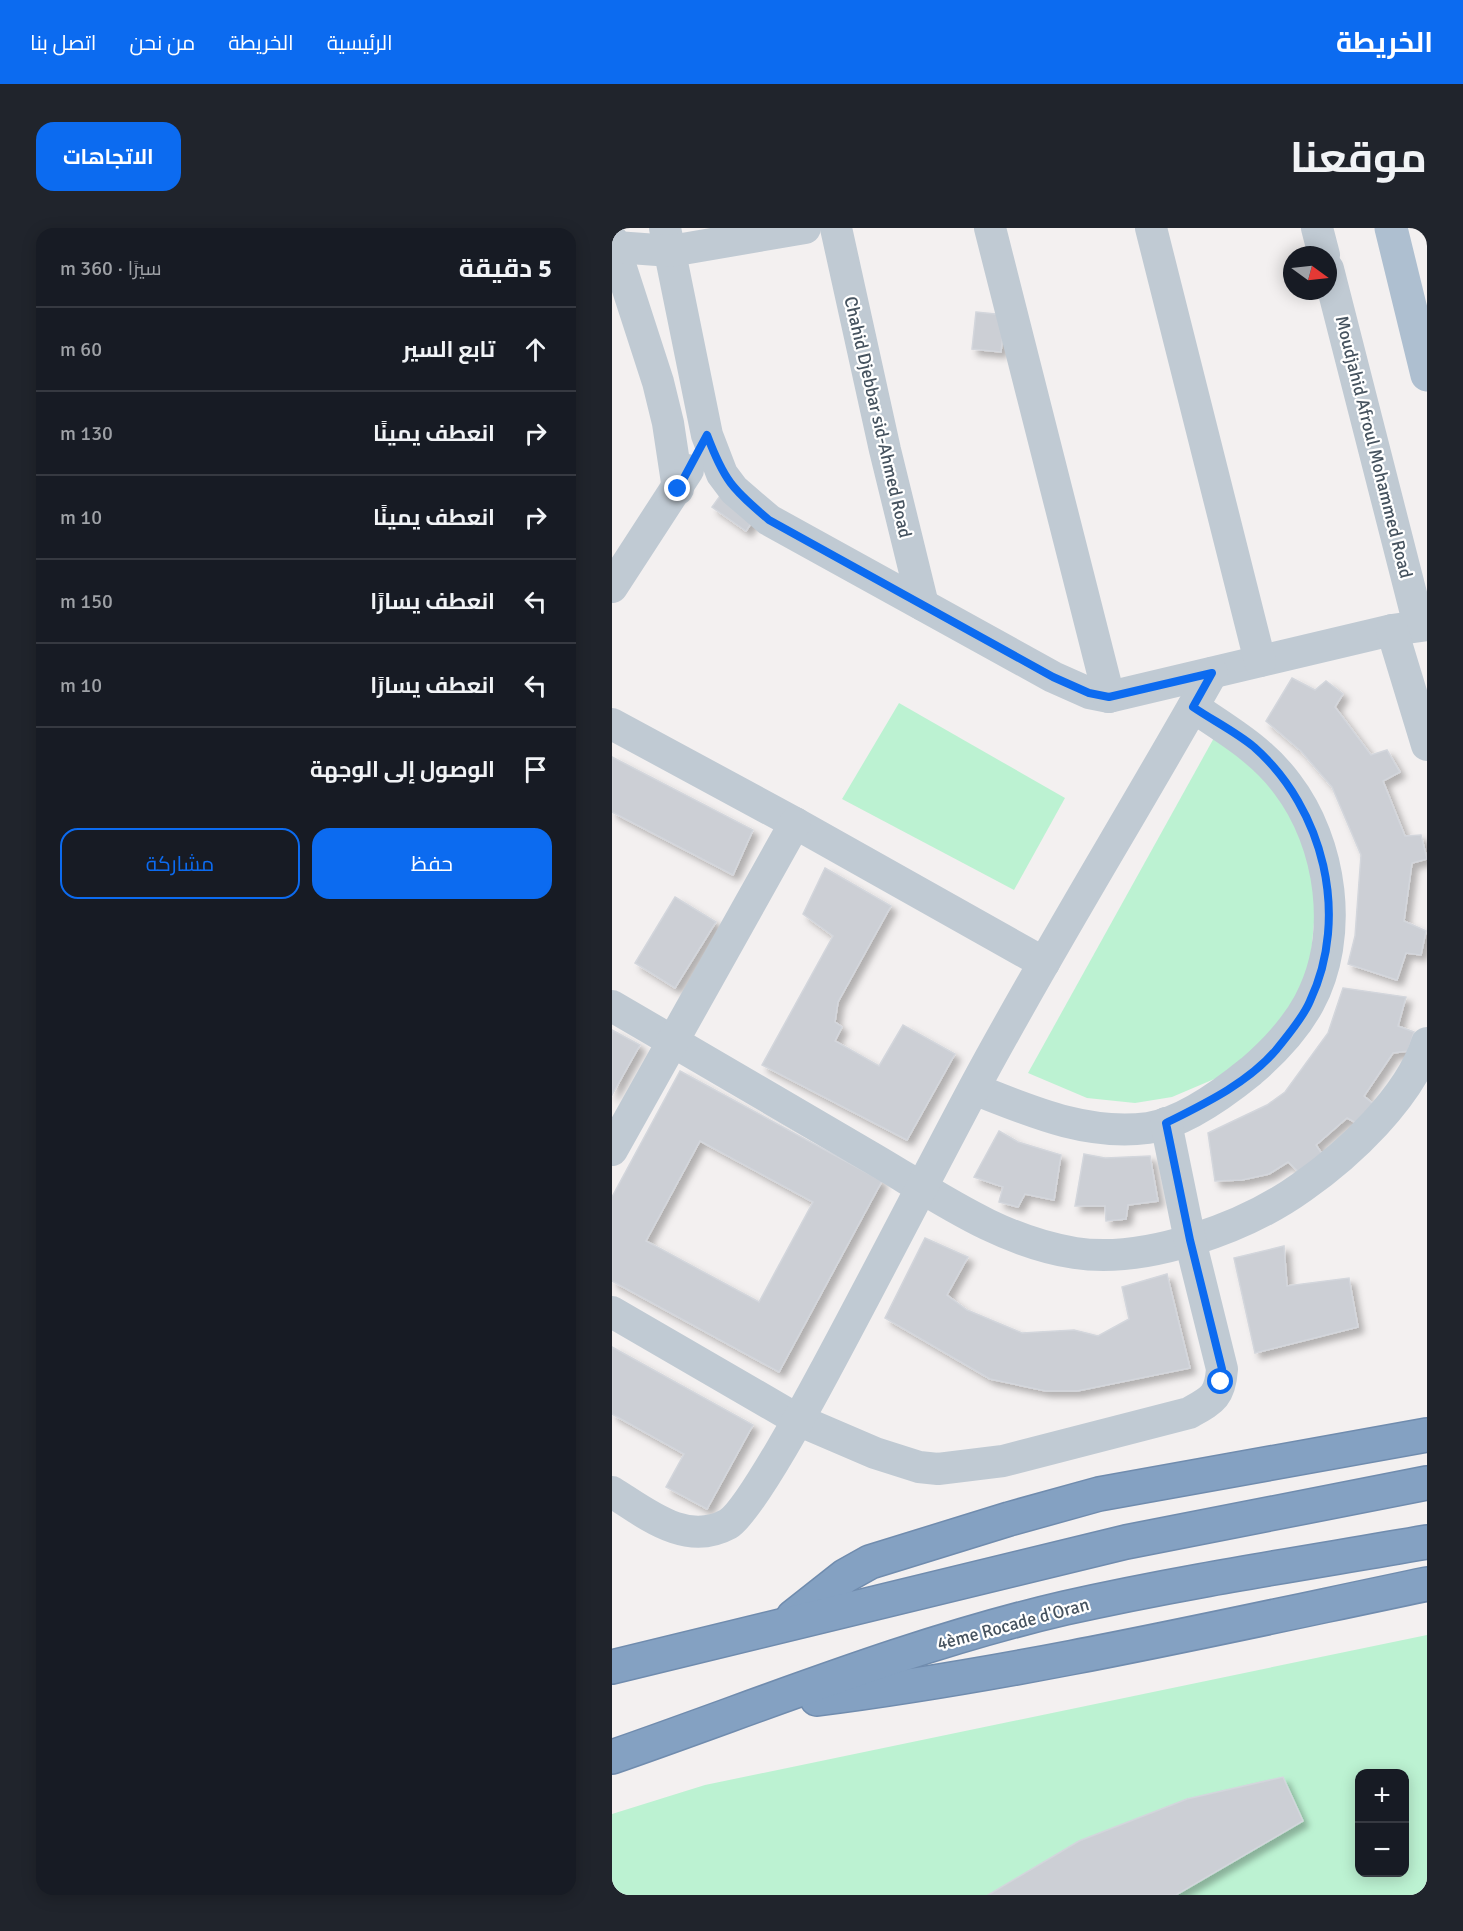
<!DOCTYPE html>
<html lang="ar">
<meta charset="utf-8">
<style>
body{margin:0;font-family:Signika,Cairo,sans-serif;background:#20242c;color:#f1f3f6;direction:rtl}
.controls{position:absolute;right:18px;bottom:18px;display:grid;overflow:hidden;border-radius:12px;box-shadow:0 3px 15px #0003}
.controls button{width:54px;height:54px;display:grid;place-items:center;padding:0;border:0;border-bottom:2px solid #363941;background:#171b24;color:#f1f3f6;font:30px sans-serif}
.compass{position:absolute;left:671px;top:18px;width:54px;height:54px;border-radius:50%;background:#171b24;box-shadow:0 3px 15px #0003;rotate:105deg}
.stop{position:absolute;width:18px;height:18px;margin:-14px;border:4px solid #0c6bf0;border-radius:50%;background:#fff}
.stop.end{background:#0c6bf0;border-color:#fff;box-shadow:0 2px 6px #0008}
.list{margin:0;padding:0;list-style:none}
h2{display:flex;justify-content:space-between;align-items:center;height:78px;margin:0;padding:0 24px;font-size:26px}
h2 small{font-size:20px;font-weight:400;color:#9ea1a6}
.list li{display:grid;grid-template-columns:39px 1fr auto;gap:18px;align-items:center;box-sizing:border-box;height:84px;padding:0 24px;border-top:2px solid #363941}
.list b{display:block;font-size:22px;white-space:nowrap}
.list em{font-size:20px;font-style:normal;color:#9ea1a6}
.actions{display:flex;gap:12px;padding:18px 24px}
.actions a{flex:1;padding:14px 0;border:2px solid #0c6bf0;border-radius:18px;text-align:center;font-size:21px;color:#0c6bf0}
.actions .main{background:#0c6bf0;color:#fff}
.icon{flex:none;width:33px;height:33px;fill:none;stroke:currentColor;stroke-width:2;stroke-linecap:round;stroke-linejoin:round}
.map{position:relative;flex:none;width:815px;height:1667px;overflow:hidden;direction:ltr;border-radius:18px}
header{display:flex;align-items:center;gap:36px;box-sizing:border-box;height:84px;padding:0 30px;background:#0c6bf0;color:#fff}
header strong{font-size:28px}
nav{display:flex;gap:33px;margin-inline-start:auto;font-size:21px}
.intro{display:flex;align-items:center;justify-content:space-between;box-sizing:border-box;height:144px;padding:0 36px}
h1{margin:0;font-size:42px}
.button{padding:15px 27px;border-radius:18px;background:#0c6bf0;color:#fff;font-size:21px;font-weight:700}
main{display:flex;gap:36px;padding:0 36px}
aside{flex:1;background:#171b24;border-radius:18px;box-shadow:0 3px 15px #0003}
.map>svg:first-child{display:block}
</style>
<header>
<strong>الخريطة</strong>
<nav><a>الرئيسية</a><a>الخريطة</a><a>من نحن</a><a>اتصل بنا</a></nav>
</header>
<div class="intro"><h1>موقعنا</h1><a class="button">الاتجاهات</a></div>
<main>
<div class="map">
<svg width="815" height="1667" viewBox="0 0 815 1667">
<defs>
<filter id="shadow"><feDropShadow dx="5.5" dy="5.5" stdDeviation="3" flood-color="#0004"/></filter>
</defs>
<rect width="100%" height="100%" fill="#f3f0f0"/>
<!-- green -->
<g fill="#bcf2d2" fill-rule="evenodd">
<path d="M287 475 453 570 402 662 230 571Z"/>
<path d="M608 499 669 559 707 641 697 748 658 809 607 849 560 869 523 875 475 870 416 845Z"/>
<path d="M815 1407V1667H0V1586L93 1557ZM748 1546H792V1644H748Z"/>
</g>
<!-- building -->
<g fill="#cccfd5" stroke="#d3d6dc" stroke-width="1.5" fill-rule="evenodd" filter="url(#shadow)">
<path d="M364 84 393 87 389 124 360 121Z"/>
<path d="M113 261 147 284 134 303 100 279Z"/>
<path d="M680 450 703 462 714 453 731 466 723 479 759 527 775 522 788 544 771 553 793 608 809 607 815 631 800 635 792 693 814 703 809 727 794 725 785 752 736 736 743 708 749 627 720 559 689 523 654 493Z"/>
<path d="M0 529 141 602 121 647 0 584Z"/>
<path d="M213 640 279 678 226 774 223 794 230 799 223 813 267 838 291 797 343 826 295 912 150 837 221 708 191 686Z"/>
<path d="M63 669 104 694 63 760 23 735Z"/>
<path d="M731 760 794 769 786 798 802 804 796 823 781 825 752 868 765 879 750 898 735 890 704 917 713 930 691 948 676 934 657 946 630 952 603 953 596 905 655 877 673 864 716 805Z"/>
<path d="M0 802 28 817 0 867Z"/>
<path d="M68 843 270 953 167 1144 0 1053V969ZM88 913 201 974 147 1074 34 1013Z"/>
<path d="M387 903 406 914 449 927 442 972 413 966 406 979 387 974 391 959 362 949Z"/>
<path d="M472 926 493 930 538 928 546 973 516 977 514 991 494 993 493 978H463Z"/>
<path d="M313 1010 356 1029 335 1067 355 1082 410 1105 462 1102 486 1108 517 1091 510 1059 555 1046 578 1140 465 1163H434L378 1151 273 1090Z"/>
<path d="M672 1018 675 1058 737 1050 746 1099 643 1125 622 1030Z"/>
<path d="M0 1119 141 1197 95 1281 54 1259 72 1226 0 1186Z"/>
<path d="M671 1549 691 1593 564 1667H376L467 1613 575 1571Z"/>
</g>
<g fill="none" stroke-linecap="round" stroke-linejoin="round">
<!-- highway casing -->
<g stroke="#708cae" stroke-width="36">
<g id="highway">
<path d="M181 1389 233 1348 258 1334 397 1291 487 1266 815 1207"/>
<path d="M0 1439 514 1314 815 1255"/>
<path d="M205 1471C409 1445 614 1398 815 1356"/>
<path d="M0 1529C150 1477 298 1416 453 1380 573 1353 694 1335 815 1314"/>
</g>
</g>
<!-- minor -->
<g stroke="#c0cad3" stroke-width="32">
<path d="M53 0 95 207 110 246 122 262 157 292 441 449 477 465 497 469 780 402 815 397"/>
<path d="M224 0 273 222 311 377"/>
<path d="M378 0 497 469"/>
<path d="M539 0 648 433"/>
<path d="M705 0 712 27"/>
<path d="M0 12 46 154 56 195 66 261"/>
<path d="M4 19 59 23 193 0"/>
<path d="M716 41 807 397"/>
<path d="M0 359 76 242"/>
<path d="M780 402 815 517"/>
<path d="M0 496 183 595 432 735"/>
<path d="M0 778C85 827 170 877 255 927 321 965 385 1013 463 1025 533 1036 633 1000 690 959 736 927 797 870 815 815"/>
<path d="M362 861C418 883 474 908 536 900 571 895 612 865 639 843 661 824 683 801 697 775 733 708 720 615 675 556 650 522 615 502 581 479"/>
<path d="M0 922 183 595"/>
<path d="M0 1084 186 1192 263 1225 307 1239 326 1241 391 1233 577 1185C600 1172 608 1169 610 1141L578 1012 554 895"/>
<path d="M0 1264C35 1286 74 1319 116 1296 138 1283 199 1169 214 1141 264 1048 312 954 362 860 437 720 522 584 600 445"/>
</g>
<!-- major -->
<path stroke="#aebfd0" stroke-width="33" d="M779 0 815 147"/>
<!-- highway -->
<use href="#highway" stroke="#84a1c2" stroke-width="33"/>
</g>
<g fill="none" stroke-linecap="round" stroke-linejoin="round">
<!-- route -->
<path stroke="#0c6bf0" stroke-width="8" d="M66 261 95 207C112 252 120 261 157 292L441 449 477 465 497 469 600 445 581 479C600 492 624 504 642 519 712 581 738 688 698 773 691 790 675 808 664 822 636 855 592 876 554 895L578 1012 610 1141 609 1154"/>
</g>
<g text-anchor="middle" dominant-baseline="central" stroke-width="4.5" stroke-linejoin="round" paint-order="stroke">
<!-- street labels -->
<g font-size="18" fill="#46535f" stroke="#fff">
<text transform="translate(266 189) rotate(77)">Chahid Djebbar sid-Ahmed Road</text>
<text transform="translate(762 219) rotate(76)">Moudjahid Afroul Mohammed Road</text>
<text transform="translate(401 1396) rotate(-15)">4ème Rocade d'Oran</text>
</g>
</g>
</svg>
<div class="controls">
<button>+</button>
<button>−</button>
</div>
<svg class="compass" viewBox="-18 -18 36 36"><path d="M0-13l5 13h-10z" fill="#e53935"/><path d="M0 13l5-13h-10z" fill="#9ea1a6"/></svg>
<div class="stop" style="left:609px;top:1154px"></div>
<div class="stop end" style="left:66px;top:261px"></div>
</div>
<aside>
<h2>5 دقيقة<small>سيرًا · 360 m</small></h2>
<ul class="list">
<li><svg class="icon" aria-label="ahead" viewBox="0 0 24 24"><path d="M12 20V5M6 11l6-6 6 6"/></svg><div><b>تابع السير</b></div><em>60 m</em></li>
<li><svg class="icon" aria-label="right" viewBox="0 0 24 24"><path d="M7 20v-9h11M14 6l5 5-5 5"/></svg><div><b>انعطف يمينًا</b></div><em>130 m</em></li>
<li><svg class="icon" aria-label="right" viewBox="0 0 24 24"><path d="M7 20v-9h11M14 6l5 5-5 5"/></svg><div><b>انعطف يمينًا</b></div><em>10 m</em></li>
<li><svg class="icon" aria-label="left" viewBox="0 0 24 24"><path d="M17 20v-9H6M10 6l-5 5 5 5"/></svg><div><b>انعطف يسارًا</b></div><em>150 m</em></li>
<li><svg class="icon" aria-label="left" viewBox="0 0 24 24"><path d="M17 20v-9H6M10 6l-5 5 5 5"/></svg><div><b>انعطف يسارًا</b></div><em>10 m</em></li>
<li><svg class="icon" aria-label="arrive" viewBox="0 0 24 24"><path d="M6 21V4h12l-3 4 3 4H6"/></svg><div><b>الوصول إلى الوجهة</b></div></li>
</ul>
<div class="actions"><a class="main">حفظ</a><a>مشاركة</a></div>
</aside>
</main>
